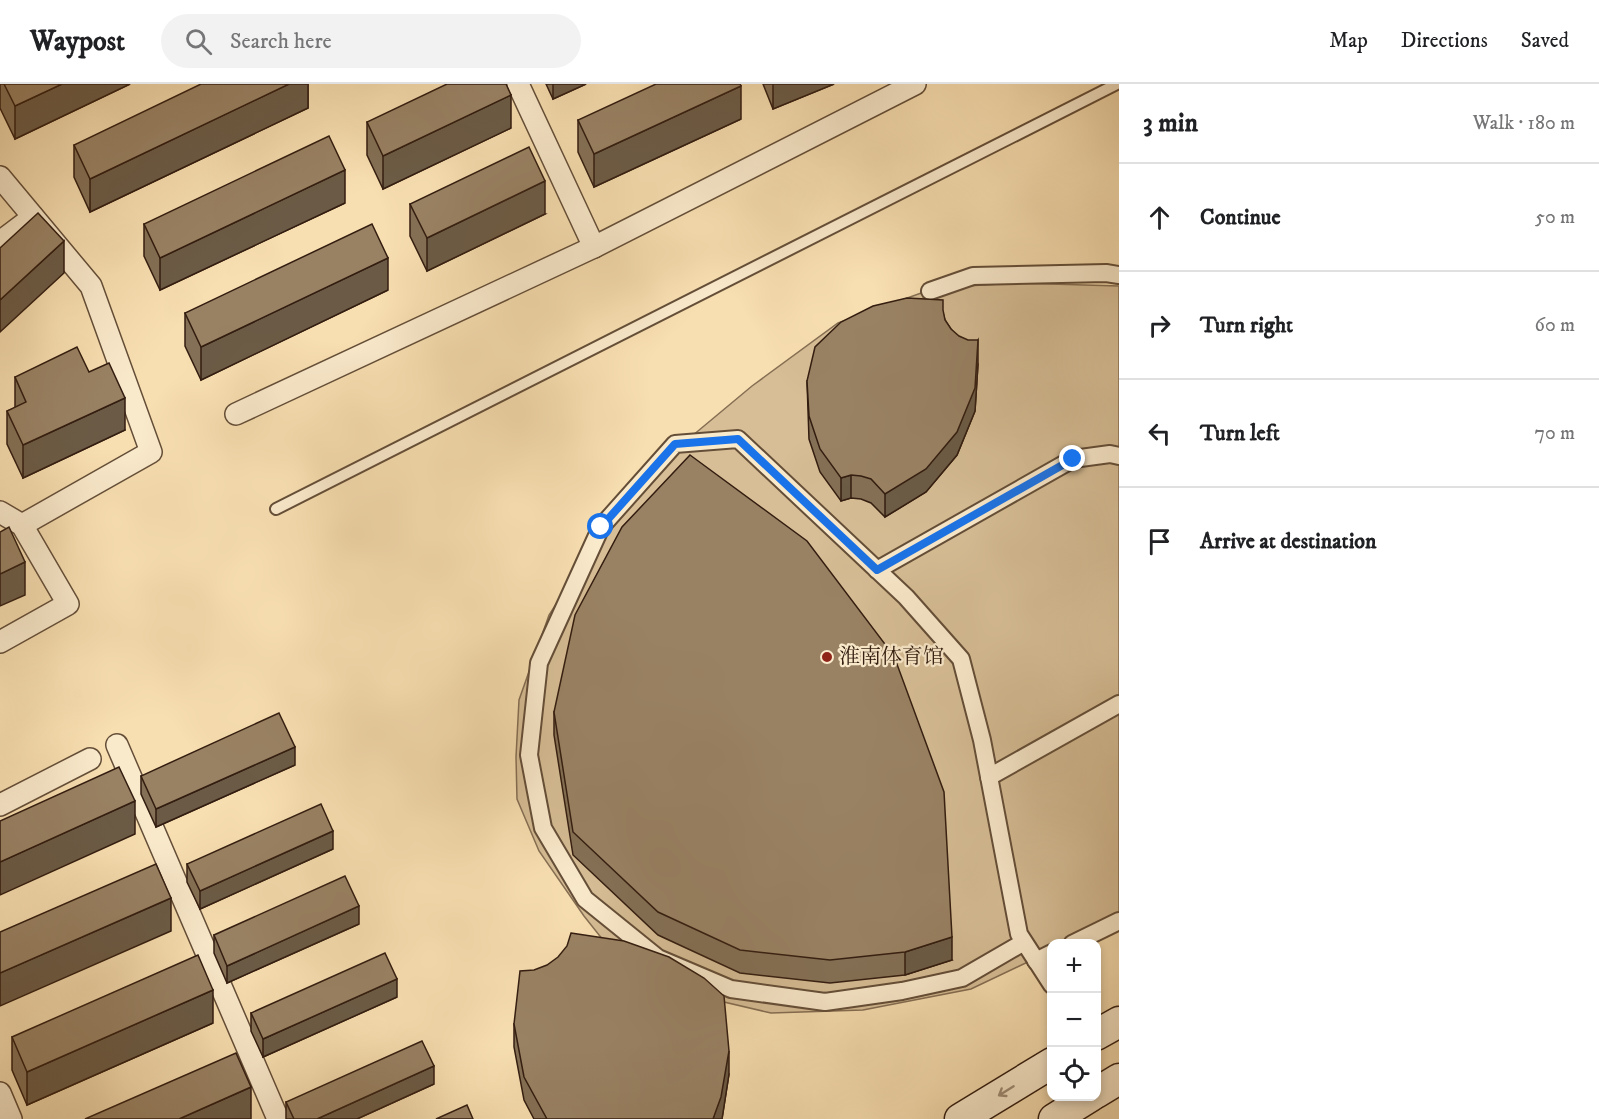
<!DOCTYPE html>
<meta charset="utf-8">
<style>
body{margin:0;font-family:"IM FELL DW Pica","Noto Serif SC",serif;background:#f2f2f2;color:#202124}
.controls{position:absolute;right:18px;bottom:18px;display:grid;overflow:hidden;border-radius:12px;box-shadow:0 3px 9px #0003}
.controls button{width:54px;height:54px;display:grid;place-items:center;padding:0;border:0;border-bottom:2px solid #e0e0e0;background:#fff;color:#202124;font:30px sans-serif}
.stop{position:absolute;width:18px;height:18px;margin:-14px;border:4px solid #1a73e8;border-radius:50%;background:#fff}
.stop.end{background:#1a73e8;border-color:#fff;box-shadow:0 2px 6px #0008}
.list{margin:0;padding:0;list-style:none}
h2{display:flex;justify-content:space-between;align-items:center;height:78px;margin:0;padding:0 24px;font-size:26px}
h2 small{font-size:20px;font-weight:400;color:#757577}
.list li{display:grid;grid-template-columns:39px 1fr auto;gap:18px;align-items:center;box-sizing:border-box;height:108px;padding:0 24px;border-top:2px solid #e0e0e0}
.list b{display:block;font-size:22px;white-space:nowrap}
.list em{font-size:20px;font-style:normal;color:#757577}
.icon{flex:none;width:33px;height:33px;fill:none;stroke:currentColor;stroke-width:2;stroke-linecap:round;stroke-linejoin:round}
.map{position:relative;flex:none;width:1119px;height:1035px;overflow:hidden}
header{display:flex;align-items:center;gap:36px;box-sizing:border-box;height:84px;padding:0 30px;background:#fff;border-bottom:2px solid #e0e0e0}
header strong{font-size:28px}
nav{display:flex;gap:33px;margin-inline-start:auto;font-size:21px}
.search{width:420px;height:54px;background:#f2f2f2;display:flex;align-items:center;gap:15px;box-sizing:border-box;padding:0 21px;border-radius:33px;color:#757577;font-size:22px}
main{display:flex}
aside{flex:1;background:#fff}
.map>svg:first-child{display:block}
</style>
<header>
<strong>Waypost</strong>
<div class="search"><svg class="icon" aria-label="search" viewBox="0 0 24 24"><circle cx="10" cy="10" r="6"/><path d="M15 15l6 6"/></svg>Search here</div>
<nav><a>Map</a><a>Directions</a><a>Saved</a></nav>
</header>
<main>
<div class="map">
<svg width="1119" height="1035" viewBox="0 0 1119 1035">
<rect width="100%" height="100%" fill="#f8dfb1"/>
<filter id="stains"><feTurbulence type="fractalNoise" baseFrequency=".00333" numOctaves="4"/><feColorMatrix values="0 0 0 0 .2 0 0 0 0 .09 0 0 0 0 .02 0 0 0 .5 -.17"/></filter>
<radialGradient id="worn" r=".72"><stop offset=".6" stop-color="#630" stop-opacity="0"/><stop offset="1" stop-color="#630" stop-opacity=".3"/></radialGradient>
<!-- green -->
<path fill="#d7be96" stroke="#856e53" stroke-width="1.5" d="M1015 199 1119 202V834L1068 859 1052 860 1051 867 971 905 863 926 771 929 694 911 618 875 584 832 539 767 517 715 516 673 519 616 549 531 605 444 668 372 752 302 838 239 935 204Z"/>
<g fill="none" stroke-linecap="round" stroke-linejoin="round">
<!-- service casing -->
<g stroke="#644e38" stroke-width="14">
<path id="service" d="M276 425 1117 0"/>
</g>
<!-- pedestrian casing -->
<g stroke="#644e38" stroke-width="20">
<g id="pedestrian">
<path d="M930 207 973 192 1106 189 1119 191"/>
<path d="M877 486 1073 375 1110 370 1119 372"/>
<path d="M989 693 1119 620"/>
<path d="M1024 858 962 894 902 907 825 918 731 905 658 874 585 815 543 744 529 671 539 579 601 443 675 360 738 355 906 513 961 575 982 656 1019 850 1052 901"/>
<path d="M1072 860 1119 837"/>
<path d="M1036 877 1052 869"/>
</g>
</g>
<!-- minor casing -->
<g stroke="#644e38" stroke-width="24">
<g id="minor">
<path d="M518 0 594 163"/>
<path d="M0 93 91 202 151 368 22 441"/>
<path d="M0 158 33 133"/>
<path d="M236 330 594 163 915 0"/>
<path d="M0 428 22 441 68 520 0 558"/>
<path d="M117 661 278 1035"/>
<path d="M0 721 90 675"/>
<path d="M0 1009 11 1035"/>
</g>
</g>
<!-- secondary casing -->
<g stroke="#331d10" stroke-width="33">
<g id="secondary">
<path d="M1096 951 1119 938"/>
<path d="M1096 1009 1119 995"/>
<path d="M960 1035 1052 979"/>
<path d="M1054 1035 1091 1012"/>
</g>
</g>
<!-- service -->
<use href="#service" stroke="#faeacc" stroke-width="10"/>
<!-- pedestrian -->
<use href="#pedestrian" stroke="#faeacc" stroke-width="16"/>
<!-- minor -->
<use href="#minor" stroke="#faeacc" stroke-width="21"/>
<!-- secondary -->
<use href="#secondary" stroke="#faeacc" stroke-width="30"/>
</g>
<!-- wall -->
<g fill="#847056" stroke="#331d10" stroke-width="1.5">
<path d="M0 0H130L15 55 0 24Z"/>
<path d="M308 0V24L90 128 74 93V61Z"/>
<path d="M546 0H586L553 15Z"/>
<path d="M763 0H834L773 25Z"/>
<path d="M741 35 594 103 578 68V36Z"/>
<path d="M367 38 511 44 383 105 367 71Z"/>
<path d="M345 119 160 206 144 172V140Z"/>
<path d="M410 120 545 130 427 187 410 152Z"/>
<path d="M388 206 201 296 185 262V229Z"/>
<path d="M943 229 945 236 951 245 978 280 975 327 957 371 926 408 885 433 871 419 861 415 851 414 841 417 820 388 809 355 807 297Z"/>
<path d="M89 288 125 346 23 394 7 360V327L15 324V293Z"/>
<path d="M554 628 952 876 905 891 830 899 740 889 658 851 573 771 554 651Z"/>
<path d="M295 681 156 743 141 710V692Z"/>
<path d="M333 765 200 825 187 798V780Z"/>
<path d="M359 840 227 899 214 869V851Z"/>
<path d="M397 913 263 973 251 947V929Z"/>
<path d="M213 939 27 1021 12 986V953Z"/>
<path d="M514 940 729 990 722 1035H534L524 1016 514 963Z"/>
<path d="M434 1000 357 1035H286V1018Z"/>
</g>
<!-- shaded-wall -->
<g fill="#6b5b46" stroke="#331d10" stroke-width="1.5">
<path d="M62 0H130L15 55V22Z"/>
<path d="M289 0H308V24L90 128V95Z"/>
<path d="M553 0H586L553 15Z"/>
<path d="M773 0H834L773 25Z"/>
<path d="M741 2V35L594 103V70Z"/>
<path d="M511 11V44L383 105V72Z"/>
<path d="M345 86V119L160 206V174Z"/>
<path d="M545 97V130L427 187V154Z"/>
<path d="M64 157V189L0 248V216Z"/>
<path d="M388 174V206L201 296V263Z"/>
<path d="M978 256V280L975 327 957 371 926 408 885 433V410Z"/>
<path d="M125 314V346L23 394V361Z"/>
<path d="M851 391V414L841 417V394Z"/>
<path d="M25 478V511L0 522V490Z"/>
<path d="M295 663V681L156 743V725Z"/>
<path d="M135 717V750L0 811V778Z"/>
<path d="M333 747V765L200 825V807Z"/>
<path d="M171 814V847L0 922V889Z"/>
<path d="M359 822V840L227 899V882Z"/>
<path d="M952 853V876L905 891V868Z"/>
<path d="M397 895V913L263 973V955Z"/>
<path d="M213 906V939L27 1021V988Z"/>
<path d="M729 967V990L722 1035H713Z"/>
<path d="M434 982V1000L357 1035H317Z"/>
<path d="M251 1003V1035H179Z"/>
</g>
<!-- building -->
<g fill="#998264" stroke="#331d10" stroke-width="1.5">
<path d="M4 0H62L15 22Z"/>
<path d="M201 0H289L90 95 74 61Z"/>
<path d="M447 0H506L511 11 383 72 367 38Z"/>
<path d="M656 0H740L741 2 594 70 578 36Z"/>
<path d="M329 52 345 86 160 174 144 140Z"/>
<path d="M529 63 545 97 427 154 410 120Z"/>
<path d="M38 129 64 157 0 216V164Z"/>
<path d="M372 140 388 174 201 263 185 229Z"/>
<path d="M907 214 943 216V226L945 236 951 245 959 252 968 256H978L975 304 957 348 926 385 885 410 871 395 861 392 851 391 841 394 820 365 809 332 807 297 815 263 841 238 873 222Z"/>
<path d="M77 263 89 288 109 279 125 314 23 361 7 327 26 318 15 293Z"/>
<path d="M690 371 807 457 894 572 944 708 952 853 905 868 830 876 740 866 658 828 573 748 554 628 575 531 622 443Z"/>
<path d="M9 443 25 478 0 490V448Z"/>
<path d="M279 629 295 663 156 725 141 692Z"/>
<path d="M119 683 135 717 0 778V737Z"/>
<path d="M321 720 333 747 200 807 187 780Z"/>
<path d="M156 780 171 814 0 889V848Z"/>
<path d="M345 792 359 822 227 882 214 851Z"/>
<path d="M571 849 624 857 669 873 704 894 724 912 729 967 721 1013 713 1035H547L524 993 514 940 520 887 534 886 547 881 558 873 567 862Z"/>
<path d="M385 869 397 895 263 955 251 929Z"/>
<path d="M198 871 213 906 27 988 12 953Z"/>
<path d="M422 957 434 982 317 1035H294L286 1018Z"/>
<path d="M236 969 251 1003 179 1035H85Z"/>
<path d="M467 1021 473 1035H436Z"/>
</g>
<!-- one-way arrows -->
<defs><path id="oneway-shaft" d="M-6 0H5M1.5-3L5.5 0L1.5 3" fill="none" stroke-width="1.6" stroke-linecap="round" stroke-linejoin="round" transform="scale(1.5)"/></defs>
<use stroke="#a08e77" href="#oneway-shaft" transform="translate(1006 1007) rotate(148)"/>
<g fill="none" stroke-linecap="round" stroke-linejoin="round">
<!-- route -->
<path stroke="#1a73e8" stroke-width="8" d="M601 443 675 360 738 355 877 486 1073 375"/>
</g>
<!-- markers -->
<circle fill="#8f2418" stroke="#faeacc" stroke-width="2" cx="827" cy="573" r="6"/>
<g text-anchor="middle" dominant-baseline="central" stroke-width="4.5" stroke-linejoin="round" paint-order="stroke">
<!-- poi labels -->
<g font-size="21" fill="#331d10" stroke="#faeacc" text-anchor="start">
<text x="839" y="573">淮南体育馆</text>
</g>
</g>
<rect width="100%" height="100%" filter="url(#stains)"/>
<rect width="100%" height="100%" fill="url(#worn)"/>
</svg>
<div class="controls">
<button>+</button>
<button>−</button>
<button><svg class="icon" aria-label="locate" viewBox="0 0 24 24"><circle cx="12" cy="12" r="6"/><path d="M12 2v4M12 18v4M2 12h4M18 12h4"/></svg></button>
</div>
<div class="stop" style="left:601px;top:443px"></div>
<div class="stop end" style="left:1073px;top:375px"></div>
</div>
<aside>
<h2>3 min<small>Walk · 180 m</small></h2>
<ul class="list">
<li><svg class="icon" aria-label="ahead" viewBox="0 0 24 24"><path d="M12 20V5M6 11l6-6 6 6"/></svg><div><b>Continue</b></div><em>50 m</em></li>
<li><svg class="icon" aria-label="right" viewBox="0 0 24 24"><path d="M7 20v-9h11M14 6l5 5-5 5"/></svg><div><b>Turn right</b></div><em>60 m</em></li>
<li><svg class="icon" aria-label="left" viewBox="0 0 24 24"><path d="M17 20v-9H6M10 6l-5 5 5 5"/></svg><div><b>Turn left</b></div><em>70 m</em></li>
<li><svg class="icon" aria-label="arrive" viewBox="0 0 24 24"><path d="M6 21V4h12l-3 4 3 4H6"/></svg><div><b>Arrive at destination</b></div></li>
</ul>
</aside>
</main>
